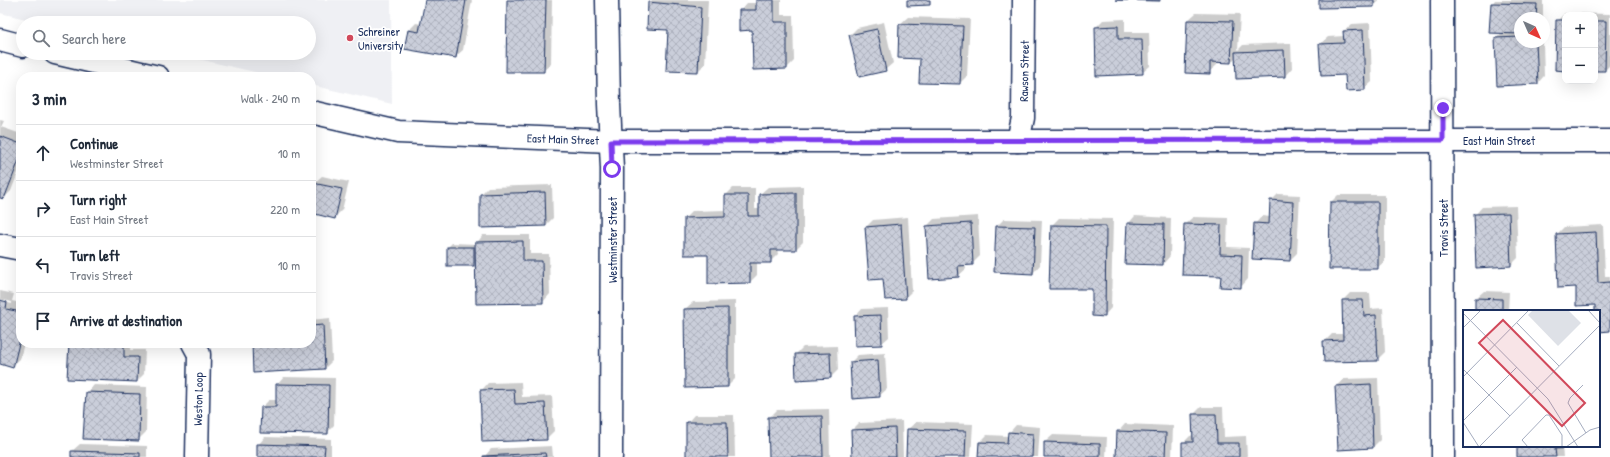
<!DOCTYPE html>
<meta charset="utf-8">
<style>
body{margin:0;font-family:"Patrick Hand",sans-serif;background:#f6f6f7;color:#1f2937}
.controls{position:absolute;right:12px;top:12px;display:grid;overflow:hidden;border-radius:8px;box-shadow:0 4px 16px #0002}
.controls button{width:36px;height:36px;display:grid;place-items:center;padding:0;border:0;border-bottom:1px solid #e0e1e3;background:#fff;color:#1f2937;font:20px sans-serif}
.compass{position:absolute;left:1514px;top:12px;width:36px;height:36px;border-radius:50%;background:#fff;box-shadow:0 4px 16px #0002;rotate:135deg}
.stop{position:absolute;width:12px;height:12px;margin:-9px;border:3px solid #7c3aed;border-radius:50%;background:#fff}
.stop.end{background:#7c3aed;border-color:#fff;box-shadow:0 1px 4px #0008}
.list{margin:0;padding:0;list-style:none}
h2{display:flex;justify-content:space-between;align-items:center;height:52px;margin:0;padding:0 16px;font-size:17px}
h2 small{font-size:13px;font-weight:400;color:#747a83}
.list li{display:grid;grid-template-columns:26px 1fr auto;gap:12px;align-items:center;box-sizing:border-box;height:56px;padding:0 16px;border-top:1px solid #e0e1e3}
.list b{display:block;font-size:15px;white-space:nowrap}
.list p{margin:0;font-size:13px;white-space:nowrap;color:#747a83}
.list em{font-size:13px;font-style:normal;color:#747a83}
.icon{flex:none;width:22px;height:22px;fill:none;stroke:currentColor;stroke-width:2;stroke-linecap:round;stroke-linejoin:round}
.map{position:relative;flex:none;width:1610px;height:457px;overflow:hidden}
.search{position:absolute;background:#fff;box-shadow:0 4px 16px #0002;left:16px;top:16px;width:300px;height:44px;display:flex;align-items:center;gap:10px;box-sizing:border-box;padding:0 14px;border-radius:22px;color:#747a83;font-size:15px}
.panel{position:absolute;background:#fff;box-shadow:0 4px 16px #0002;left:16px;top:72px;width:300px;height:276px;border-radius:16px}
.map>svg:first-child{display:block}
</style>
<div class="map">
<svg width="1610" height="457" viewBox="0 0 1610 457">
<defs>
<pattern id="building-cross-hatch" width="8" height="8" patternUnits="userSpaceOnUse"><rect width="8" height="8" fill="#caceda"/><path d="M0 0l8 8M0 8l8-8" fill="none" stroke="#adb1be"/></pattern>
</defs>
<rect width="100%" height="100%" fill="#fff"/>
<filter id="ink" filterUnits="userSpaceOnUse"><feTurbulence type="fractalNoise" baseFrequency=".025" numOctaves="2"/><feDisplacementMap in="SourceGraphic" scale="8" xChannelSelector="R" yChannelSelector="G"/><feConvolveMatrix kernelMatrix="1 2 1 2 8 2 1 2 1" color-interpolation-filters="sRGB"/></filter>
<g filter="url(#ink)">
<!-- built -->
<path fill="#eff0f4" d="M0 0H391L392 104 311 85V77H276L173 53H309V23H43L0 13Z"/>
<!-- shadow -->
<g fill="#0003">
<path d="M426 0H472L463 50 455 57 406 48 409 30 416 23 422 24Z"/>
<path d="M508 0H552L551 64 543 71Z"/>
<path d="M652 0H708L705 64 698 71 649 3Z"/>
<path d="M757 0H781V15H793L794 61 787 68 753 29 740 11 747 3H757Z"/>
<path d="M1320 0H1380L1374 6Z"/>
<path d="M1495 0H1543V18H1520V42H1543L1544 76 1537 84 1496 38 1502 33 1492 4Z"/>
<path d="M1196 13 1240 14 1238 50 1243 45 1291 43 1292 68 1285 76 1236 57 1231 62 1217 61V65L1209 72H1186L1188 20Z"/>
<path d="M1565 13 1610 14V65L1605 70H1595V15H1565V70L1557 21Z"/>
<path d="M908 17 970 19 967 76 960 83 921 58 900 24Z"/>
<path d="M1125 19V32H1149L1150 66 1142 73 1096 27 1103 20Z"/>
<path d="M884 22 893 63 885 70 850 35 857 28Z"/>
<path d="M1370 23 1372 82 1364 89 1346 74 1320 44 1328 37 1344 36V31L1352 24Z"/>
<path d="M0 120 4 121 1 127 21 134V165L11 191 4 198 0 197Z"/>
<path d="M322 176 349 182 342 210 335 217 311 212V197L314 183Z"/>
<path d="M552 185 553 218 546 225 481 194 488 187Z"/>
<path d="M803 186V242L796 249H777L778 254 770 262H757V275L750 282 709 254 685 218 692 211 726 210V195L733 188H755V209H760V194L768 187Z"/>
<path d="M1278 194 1300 195 1297 253 1290 260 1253 258 1255 224 1262 216 1270 217 1271 201Z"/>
<path d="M1338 195H1385V261L1377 268 1331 202Z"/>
<path d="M1516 206 1518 258 1511 265 1477 267 1475 215 1482 207Z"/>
<path d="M978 216 980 256 972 264H965L966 269 958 276 927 226 934 219Z"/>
<path d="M1135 216 1171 218 1170 256 1163 264 1128 224Z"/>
<path d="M908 217 912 291 905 298 884 277 866 227 873 220Z"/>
<path d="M1193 217 1228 218 1227 247 1249 248 1248 279 1241 287 1222 275 1185 224Z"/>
<path d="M1059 218 1113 219 1111 308 1104 316 1093 288 1052 225Z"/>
<path d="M1004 219 1042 220 1040 265 1033 273 997 226Z"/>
<path d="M1603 225 1605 276H1610V330L1599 331V311H1596V304L1577 286 1557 234 1564 227Z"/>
<path d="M483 235H530V254H549L550 294 543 302 477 303 476 262 473 265 448 247 452 243 476 244Z"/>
<path d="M0 291 14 294 12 301 21 303V343H24L20 359 12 366 0 363V301L12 304V302L0 299Z"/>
<path d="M1484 291 1509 292 1508 311H1476V298Z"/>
<path d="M1350 293H1370L1371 309 1383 308 1385 352 1377 360 1325 341 1332 334H1344L1343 300Z"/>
<path d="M735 301V379L728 386 685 309 693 302Z"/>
<path d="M888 308 889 337 881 344 855 317 862 309Z"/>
<path d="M330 318 332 361 325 368 253 343H311V320Z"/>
<path d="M70 343H131L130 350H145L144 374 137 381Z"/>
<path d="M837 346 838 370 830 378 796 354 803 347Z"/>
<path d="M885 353 887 389 879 396 851 362 858 355Z"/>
<path d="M284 377 335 378 334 425 327 433 262 407 269 400H277V385Z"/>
<path d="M1378 378 1380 440 1373 447 1336 386 1344 379Z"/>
<path d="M521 382 522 397 552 396 554 431 546 439 481 391 488 383Z"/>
<path d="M94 385 147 387 146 432 138 440 87 393Z"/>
<path d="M1201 407H1223L1224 437 1246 436 1247 457H1183V443L1190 436 1194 435 1193 415Z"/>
<path d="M829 409 830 457H770L769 418 777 410Z"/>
<path d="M694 415H734L735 457H687V423Z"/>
<path d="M902 421 903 457H853L852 430 859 423Z"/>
<path d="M916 422 973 424 971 457H907L908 429Z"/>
<path d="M1125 424 1173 426 1172 457H1117L1118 432Z"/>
<path d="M1016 425 1040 427 1038 457H979L980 442 987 435 1009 436V433Z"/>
<path d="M1053 435 1107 437 1106 457H1045V442Z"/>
<path d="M265 437 331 439V457H258V445Z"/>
<path d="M80 444 147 446V457H72V451Z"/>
<path d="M552 446 553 457H484L491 449Z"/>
<path d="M1518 446H1573L1562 447 1563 457H1518Z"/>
</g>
<!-- building -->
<g fill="url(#building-cross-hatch)" stroke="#1b2f5e">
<path d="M425 0H466L456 58 404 49 408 30 419 32Z"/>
<path d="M507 0H546L544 72H506Z"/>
<path d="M756 0H774V22H787V69L753 70 752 30 739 31V10H756Z"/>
<path d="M907 0H930V5L907 6Z"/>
<path d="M1115 0H1160V1Z"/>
<path d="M1319 0H1374V7L1319 8Z"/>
<path d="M648 2 701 7 698 72 666 71 668 30 647 29Z"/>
<path d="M1491 3 1537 4 1536 18H1520V34L1489 33Z"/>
<path d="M1187 20 1233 21 1231 63 1210 62V74L1185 73Z"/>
<path d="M1556 20H1565V71L1555 70Z"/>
<path d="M1595 21H1606L1605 71H1595Z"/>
<path d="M899 24 963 26 960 84 919 83 920 59 898 58Z"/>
<path d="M1118 26V39H1142L1143 74 1096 76 1095 27Z"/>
<path d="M877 29 886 71 859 77 849 35Z"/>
<path d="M1363 30 1365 90 1346 91 1345 75 1321 76 1319 44 1344 43 1343 31Z"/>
<path d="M1520 37V42H1536L1538 84 1497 86 1495 38Z"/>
<path d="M1284 50 1285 77 1236 79 1235 52Z"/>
<path d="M0 136 21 144V155L4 199 0 198Z"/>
<path d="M313 183 342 189 335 219 311 213V192Z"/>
<path d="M545 192 546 226 480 228V194Z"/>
<path d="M796 193V250H771V263H750V283L708 284V255H684V218L725 217V195H748V216H759V194Z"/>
<path d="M1270 200 1293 202 1290 261 1252 259 1254 223 1269 224Z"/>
<path d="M1330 202H1378V269H1329Z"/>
<path d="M1509 213 1511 266 1476 268 1474 214Z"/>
<path d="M971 223 973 265 958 266 959 277 929 279 926 226Z"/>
<path d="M1127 223 1164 224 1163 265 1125 264Z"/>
<path d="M901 224 906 299 885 300 883 279 869 280 865 227Z"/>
<path d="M1184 224 1221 225 1220 254 1242 255 1241 288 1220 287 1221 276 1182 275Z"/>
<path d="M1051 225 1106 226 1105 317 1092 316V289H1049Z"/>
<path d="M996 226 1035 227 1033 274 994 272Z"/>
<path d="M1596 232 1598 283 1610 282V331L1599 332V311H1595V305L1576 306V287L1558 288 1556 234Z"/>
<path d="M523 241V261H542L543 303 476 304 475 242Z"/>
<rect x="447" y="247" width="27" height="19"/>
<path d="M1475 298 1502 299V311H1475Z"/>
<path d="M0 300 7 302 6 309 21 312V335L13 368 0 364Z"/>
<path d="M1342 300H1363L1364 316 1376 315 1378 361 1324 362 1323 341 1343 340Z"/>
<path d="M728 308V387L685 388 684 309Z"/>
<path d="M881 315 882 345 855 346 854 316Z"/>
<path d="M323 325 325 369 253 373 252 343H311V326Z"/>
<path d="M69 343H124V357H138L137 382 67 379Z"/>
<path d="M830 353 831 378 796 380 795 354Z"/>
<path d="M878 360 880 397 852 399 850 362Z"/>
<path d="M276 384 329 385 328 434 260 433 261 407H276Z"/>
<path d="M1371 384 1373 448 1338 450 1335 386Z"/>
<path d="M514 389 515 404 545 403 547 440 482 442 480 390Z"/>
<path d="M86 392 140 394 139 441 83 439Z"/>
<path d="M1192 414H1216L1217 443H1239V457H1182V442H1193Z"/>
<path d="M822 416 823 457H769L768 417Z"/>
<path d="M686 422H727L728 457H686Z"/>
<path d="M895 428 896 457H852L851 430Z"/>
<path d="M907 429 966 431 965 457H906Z"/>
<path d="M1117 431 1166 433 1165 457H1116Z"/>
<path d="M1008 432 1033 434 1032 457H978L979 442 1007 443Z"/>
<path d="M1044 442 1100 444V457H1044Z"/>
<path d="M257 444 325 446 324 457H257Z"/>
<path d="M1517 446H1572V448L1555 449 1556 457H1517Z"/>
<path d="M71 451 140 453V457H71Z"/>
<path d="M545 453 546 457H483V456Z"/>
</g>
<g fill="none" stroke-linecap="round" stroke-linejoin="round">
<!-- minor casing -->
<g stroke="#1b2f5e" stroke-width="25">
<g id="minor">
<path d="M607 0 609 104 612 169 611 457"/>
<path d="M1442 0 1443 457"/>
<path d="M0 40 23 46"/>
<path d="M55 53 158 77"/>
<path d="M311 112 398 132 611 141H1610"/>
<path d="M1018 141 1023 118 1024 0"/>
<path d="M0 245 21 249"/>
<path d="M193 343 199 354 197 457"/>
</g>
</g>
<!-- minor -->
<use href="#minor" stroke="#fff" stroke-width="22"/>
</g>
</g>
<g fill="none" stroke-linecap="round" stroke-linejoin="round" filter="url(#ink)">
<!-- route -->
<path stroke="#7c3aed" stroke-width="5" d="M612 169 611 141 1443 140V108"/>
</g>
<!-- markers -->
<circle fill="#d1495b" stroke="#fff" stroke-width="1.5" cx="350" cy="38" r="4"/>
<g text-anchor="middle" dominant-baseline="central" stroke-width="3.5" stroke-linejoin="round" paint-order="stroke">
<!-- poi labels -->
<g font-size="12" fill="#1b2f5e" stroke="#fff" text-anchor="start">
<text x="358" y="31">Schreiner<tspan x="358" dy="14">University</tspan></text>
</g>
<!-- street labels -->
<g font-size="12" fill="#1b2f5e" stroke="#fff">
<text transform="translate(1024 71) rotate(-89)">Rawson Street</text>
<text transform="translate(563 139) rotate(2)">East Main Street</text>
<text x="1499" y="140">East Main Street</text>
<text transform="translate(1443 228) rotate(-90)">Travis Street</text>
<text transform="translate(612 240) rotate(-90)">Westminster Street</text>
<text transform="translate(198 399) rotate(-89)">Weston Loop</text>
</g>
</g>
<!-- overview -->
<g transform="translate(1463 310)">
<rect width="137" height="137" fill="#fff"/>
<path d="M70 0H105L118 13 95 36 65 5Z" fill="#dee1e7"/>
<path fill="none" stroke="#a4acbf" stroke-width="1" d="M125 0 137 13M0 3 85 89 115 137M54 13 96 56M0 18 18 0M0 59 47 106M0 67 66 0M120 75 107 88 105 93 123 123M0 111 54 57M0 112 16 137M16 137 137 15M65 137 59 130 83 105H86L99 125V137M103 137 127 120 137 117"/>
<path fill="#d1495b" fill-opacity="0.15" stroke="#d1495b" stroke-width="2" d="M40 10 122 93 99 116 16 33Z"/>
<rect width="137" height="137" fill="none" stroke="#1b2f5e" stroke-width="2"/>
</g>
</svg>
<div class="controls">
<button>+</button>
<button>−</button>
</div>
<svg class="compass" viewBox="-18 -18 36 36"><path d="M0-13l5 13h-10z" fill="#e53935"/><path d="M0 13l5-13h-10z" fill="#747a83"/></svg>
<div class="stop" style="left:612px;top:169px"></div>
<div class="stop end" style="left:1443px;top:108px"></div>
<div class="search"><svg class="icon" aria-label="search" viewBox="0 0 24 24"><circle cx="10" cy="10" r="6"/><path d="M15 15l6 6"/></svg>Search here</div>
<section class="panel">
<h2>3 min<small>Walk · 240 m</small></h2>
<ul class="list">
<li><svg class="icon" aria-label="ahead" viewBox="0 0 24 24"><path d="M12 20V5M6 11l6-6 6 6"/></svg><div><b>Continue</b><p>Westminster Street</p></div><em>10 m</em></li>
<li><svg class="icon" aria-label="right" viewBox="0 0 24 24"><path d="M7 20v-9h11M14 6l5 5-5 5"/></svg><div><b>Turn right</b><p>East Main Street</p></div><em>220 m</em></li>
<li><svg class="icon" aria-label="left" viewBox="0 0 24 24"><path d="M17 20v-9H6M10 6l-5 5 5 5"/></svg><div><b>Turn left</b><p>Travis Street</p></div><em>10 m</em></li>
<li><svg class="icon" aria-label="arrive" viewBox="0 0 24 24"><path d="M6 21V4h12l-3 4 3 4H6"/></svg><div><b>Arrive at destination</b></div></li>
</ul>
</section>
</div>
